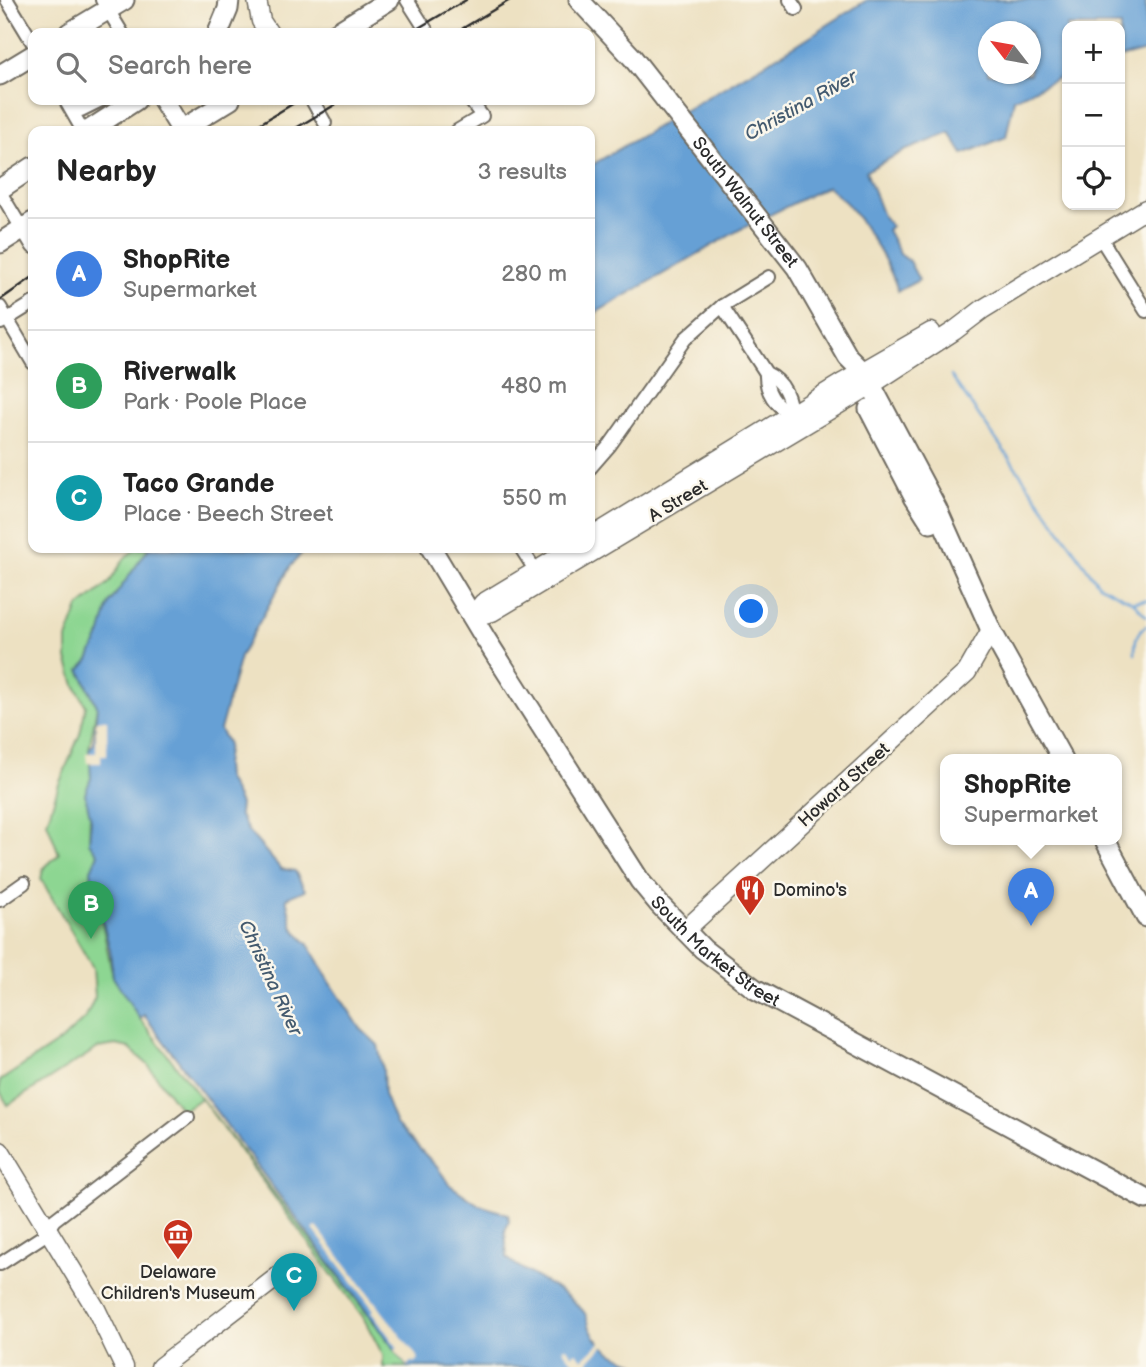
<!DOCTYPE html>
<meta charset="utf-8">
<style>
body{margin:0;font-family:"Balsamiq Sans",sans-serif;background:#f6f6f6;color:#222}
.controls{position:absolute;right:21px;top:21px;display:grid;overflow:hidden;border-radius:14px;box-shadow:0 2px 5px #0004}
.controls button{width:63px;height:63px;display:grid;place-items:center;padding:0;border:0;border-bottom:2px solid #e0e0e0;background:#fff;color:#222;font:35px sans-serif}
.compass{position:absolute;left:978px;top:21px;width:63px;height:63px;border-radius:50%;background:#fff;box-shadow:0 2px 5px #0004;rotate:301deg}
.you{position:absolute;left:752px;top:612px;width:24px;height:24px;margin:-18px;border:5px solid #fff;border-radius:50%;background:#1a73e8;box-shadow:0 0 0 10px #1a73e833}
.badge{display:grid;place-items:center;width:46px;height:46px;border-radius:50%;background:#c8321e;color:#fff;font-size:23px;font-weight:700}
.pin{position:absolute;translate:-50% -58px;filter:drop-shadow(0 2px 4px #0008)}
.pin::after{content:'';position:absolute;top:37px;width:24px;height:21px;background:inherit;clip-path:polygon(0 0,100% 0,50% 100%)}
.popup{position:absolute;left:940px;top:754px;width:182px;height:91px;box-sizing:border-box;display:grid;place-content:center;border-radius:14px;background:#fff;filter:drop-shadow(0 2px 5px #0005);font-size:23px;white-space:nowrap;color:#767676}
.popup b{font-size:26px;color:#222}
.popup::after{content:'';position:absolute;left:50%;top:100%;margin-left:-14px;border:14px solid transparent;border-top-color:#fff}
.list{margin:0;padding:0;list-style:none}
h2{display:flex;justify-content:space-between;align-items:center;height:91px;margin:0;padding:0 28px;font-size:30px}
h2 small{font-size:23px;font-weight:400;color:#767676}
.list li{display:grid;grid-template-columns:46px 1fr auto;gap:21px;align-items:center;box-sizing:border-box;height:112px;padding:0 28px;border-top:2px solid #e0e0e0}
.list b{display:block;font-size:26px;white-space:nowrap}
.list p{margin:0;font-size:23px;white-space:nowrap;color:#767676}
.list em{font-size:23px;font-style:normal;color:#767676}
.icon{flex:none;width:38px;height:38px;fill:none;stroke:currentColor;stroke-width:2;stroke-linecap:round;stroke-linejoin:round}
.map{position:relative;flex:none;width:1146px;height:1367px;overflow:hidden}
.search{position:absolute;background:#fff;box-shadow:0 2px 5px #0004;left:28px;top:28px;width:567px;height:77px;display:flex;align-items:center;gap:18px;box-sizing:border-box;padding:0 24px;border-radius:14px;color:#767676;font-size:26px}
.panel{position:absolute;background:#fff;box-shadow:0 2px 5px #0004;left:28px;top:126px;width:567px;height:427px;border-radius:14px}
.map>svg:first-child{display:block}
</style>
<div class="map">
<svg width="1146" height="1367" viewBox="0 0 1146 1367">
<rect width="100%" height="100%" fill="#fbf7ec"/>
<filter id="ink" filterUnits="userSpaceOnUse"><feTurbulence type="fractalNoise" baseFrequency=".0143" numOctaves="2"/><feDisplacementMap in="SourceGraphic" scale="14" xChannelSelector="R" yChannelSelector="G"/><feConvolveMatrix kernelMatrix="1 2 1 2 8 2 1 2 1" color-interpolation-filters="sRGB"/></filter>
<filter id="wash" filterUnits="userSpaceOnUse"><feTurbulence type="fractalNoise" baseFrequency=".00686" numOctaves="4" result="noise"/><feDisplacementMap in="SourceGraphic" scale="28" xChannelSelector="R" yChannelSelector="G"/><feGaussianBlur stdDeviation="1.57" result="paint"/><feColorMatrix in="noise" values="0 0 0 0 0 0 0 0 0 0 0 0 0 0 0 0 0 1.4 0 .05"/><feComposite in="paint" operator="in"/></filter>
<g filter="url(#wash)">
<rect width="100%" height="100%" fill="#ede1c2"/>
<!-- green -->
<path fill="#8dd692" stroke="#5c805e" stroke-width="2" d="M136 548H149L109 604 101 633 89 660 80 670 97 706 89 749 91 778 85 794 90 814 89 842 98 854 91 870 113 977 140 1019 408 1367H383V1355L363 1317 201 1098 182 1111 147 1064 129 1048 116 1045 98 1048 8 1105 0 1092V1081L63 1039 86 1017 95 997 93 968 41 879 43 869 59 854 47 822 59 784 80 734 86 706 75 685 67 659V639L79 607 109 583 124 559Z"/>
<!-- water -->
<g fill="#66a0d5" stroke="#486680" stroke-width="2" fill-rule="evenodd">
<path d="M867 0H1146V51L1120 58V26H1067V74L1014 99 1006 137 963 154 950 133 904 151 866 171 883 216 891 226 887 230 900 254 909 261 919 280 898 291C890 264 866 227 848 205 842 198 834 194 828 186L741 229 590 316V166L796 45ZM988 32H1030V74H988Z"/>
<path d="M149 548H306L290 567 240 657 220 730 228 744 225 765 226 777 240 804 239 814 248 831 281 869 295 871 305 890 286 898 293 928 308 944 330 982 361 1029 378 1045 383 1069 384 1094 396 1124 437 1167 450 1185 479 1205 508 1214 509 1222 505 1230 507 1258C531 1278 563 1287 584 1312 588 1317 588 1326 592 1332 595 1339 605 1348 611 1352 620 1359 632 1359 640 1367H408L144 1015 140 1019 113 977 110 950 92 879 91 870 98 854 89 842 91 820 85 794 91 778 89 749 94 743 97 706 80 670 89 660 101 633 109 604Z"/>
</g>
<!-- pier -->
<g fill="#ede1c2">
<path d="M96 720H107V755H101V763H87L86 753H96Z"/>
<path d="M317 1227 419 1359 415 1363 413 1361 407 1366 395 1350 398 1348 371 1312 373 1309 313 1229Z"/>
<path d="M603 1340 606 1343 587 1363 589 1367H577L562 1349 566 1347 572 1355 576 1352 583 1359Z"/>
</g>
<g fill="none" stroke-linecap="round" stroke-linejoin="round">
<!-- stream -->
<g stroke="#66a0d5" stroke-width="2.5">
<path d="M951 376 1099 585 1133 602 1146 616"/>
<path d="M1133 602 1146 600"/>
<path d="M1135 654C1135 643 1135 632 1146 626"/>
</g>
</g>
</g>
<g filter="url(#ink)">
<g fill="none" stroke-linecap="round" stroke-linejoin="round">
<!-- street casing -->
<g stroke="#6f6b60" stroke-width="16">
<g id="street">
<path d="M7 0 33 43"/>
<path d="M102 0 122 33"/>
<path d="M407 0 428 33"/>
<path d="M790 0 796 9"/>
<path d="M69 100 77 109 81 110 101 100"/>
<path d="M312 100 325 123"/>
<path d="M67 103 83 131"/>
<path d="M457 131 482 116 470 100"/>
<path d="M0 192 33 247"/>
<path d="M1100 237 1146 311"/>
<path d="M722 306 766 373C784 381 791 399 791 418"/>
<path d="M0 307 33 363"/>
<path d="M1 323 33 303"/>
<path d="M766 373C765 392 776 406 791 414"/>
<path d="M590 468 610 445 685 339 722 306 769 277"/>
<path d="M521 548 539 576"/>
<path d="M0 900 24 883"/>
<path d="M0 1264 43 1236 54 1220 188 1117"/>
</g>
</g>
<!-- secondary casing -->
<g stroke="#6f6b60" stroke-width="21">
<g id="secondary">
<path d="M257 0 261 21 269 33"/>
<path d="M590 538 844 382 931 332"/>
<path d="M472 617 492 612 871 385 954 331 983 309 1146 209"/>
<path d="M472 617 483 603 574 548"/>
<path d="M684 931 967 672 991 630"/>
<path d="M0 1151 96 1309 124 1367"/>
<path d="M160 1367 289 1268"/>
</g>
</g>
<!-- primary casing -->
<g stroke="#6f6b60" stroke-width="23">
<g id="primary">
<path id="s1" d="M579 0 632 57 797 268 848 357 863 372 871 385 937 509 991 630 1063 760"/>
<path d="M69 33 124 0"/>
<path d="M218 33 228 9 229 0"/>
<path d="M336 33 389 0"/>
<path d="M0 75 33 55"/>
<path d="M163 100 182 131"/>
<path d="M88 131 136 100"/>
<path d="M179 131 230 100"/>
<path d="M0 189 33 167"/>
<path d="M0 243 33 222"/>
<path d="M869 409 914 496 931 523"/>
<path id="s2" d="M431 548 485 638 640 881 659 904 703 949 755 989 1146 1199"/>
<path d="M1105 840 1146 917"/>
</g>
</g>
<!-- street -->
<use href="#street" stroke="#fff" stroke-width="12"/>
<!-- secondary -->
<use href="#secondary" stroke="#fff" stroke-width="18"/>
<!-- primary -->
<use href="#primary" stroke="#fff" stroke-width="19"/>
<!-- rail -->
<g stroke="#2b2b2b" stroke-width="2.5">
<path d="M410 33 466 0"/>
<path d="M455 33 510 0"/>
<path d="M248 131 299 100"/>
<path d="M291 131 343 100"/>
<path d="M0 300 33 277"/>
</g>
</g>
</g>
<!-- icons -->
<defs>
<g id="restaurant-pin" transform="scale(1.575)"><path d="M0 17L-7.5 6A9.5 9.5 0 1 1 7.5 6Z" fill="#c8321e" stroke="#fbf7ec"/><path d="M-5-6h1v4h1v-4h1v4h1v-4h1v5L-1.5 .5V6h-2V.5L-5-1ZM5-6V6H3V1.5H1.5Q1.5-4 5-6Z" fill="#fff"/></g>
<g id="museum-pin" transform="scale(1.575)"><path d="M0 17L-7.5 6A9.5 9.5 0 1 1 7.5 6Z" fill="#c8321e" stroke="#fbf7ec"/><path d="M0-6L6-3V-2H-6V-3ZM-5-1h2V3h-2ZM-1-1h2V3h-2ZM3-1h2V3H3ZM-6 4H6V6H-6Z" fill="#fff"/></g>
</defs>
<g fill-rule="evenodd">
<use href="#restaurant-pin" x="750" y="890"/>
<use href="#museum-pin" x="178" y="1234"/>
</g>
<g text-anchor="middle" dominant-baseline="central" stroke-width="5" stroke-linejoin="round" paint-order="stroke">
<!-- street labels -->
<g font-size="18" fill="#2b2b2b" stroke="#fbf7ec">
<text stroke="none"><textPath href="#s1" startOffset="262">South Walnut Street</textPath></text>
<text transform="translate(678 501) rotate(-31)">A Street</text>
<text transform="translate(844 785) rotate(-42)">Howard Street</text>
<text stroke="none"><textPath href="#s2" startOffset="497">South Market Street</textPath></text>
</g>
<!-- poi labels -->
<g font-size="18" fill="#2b2b2b" stroke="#fbf7ec" text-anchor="start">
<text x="773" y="890">Domino's</text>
<text x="178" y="1272" text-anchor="middle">Delaware<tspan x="178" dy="21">Children's Museum</tspan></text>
</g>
<!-- water labels -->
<g font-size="19" font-style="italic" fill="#435a6f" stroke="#fbf7ec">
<text transform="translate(801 106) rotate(-29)">Christina River</text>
<text transform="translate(270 978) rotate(65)">Christina River</text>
</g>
</g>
</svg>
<div class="controls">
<button>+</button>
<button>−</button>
<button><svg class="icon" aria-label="locate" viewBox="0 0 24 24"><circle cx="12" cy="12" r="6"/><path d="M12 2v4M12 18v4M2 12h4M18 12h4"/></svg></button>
</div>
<svg class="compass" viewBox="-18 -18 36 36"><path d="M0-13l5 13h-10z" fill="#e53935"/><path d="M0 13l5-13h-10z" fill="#767676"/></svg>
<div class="you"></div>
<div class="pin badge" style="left:1031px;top:926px;background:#3f7fe0">A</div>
<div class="popup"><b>ShopRite</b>Supermarket</div>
<div class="pin badge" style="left:91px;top:939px;background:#2e9e5b">B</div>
<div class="pin badge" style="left:294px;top:1311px;background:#0f9aa8">C</div>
<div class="search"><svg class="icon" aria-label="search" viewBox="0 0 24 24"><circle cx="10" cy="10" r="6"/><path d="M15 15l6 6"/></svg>Search here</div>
<section class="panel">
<h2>Nearby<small>3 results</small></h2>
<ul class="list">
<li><span class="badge" style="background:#3f7fe0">A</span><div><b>ShopRite</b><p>Supermarket</p></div><em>280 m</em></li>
<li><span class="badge" style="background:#2e9e5b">B</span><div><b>Riverwalk</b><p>Park · Poole Place</p></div><em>480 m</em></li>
<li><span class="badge" style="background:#0f9aa8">C</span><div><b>Taco Grande</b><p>Place · Beech Street</p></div><em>550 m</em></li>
</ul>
</section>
</div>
